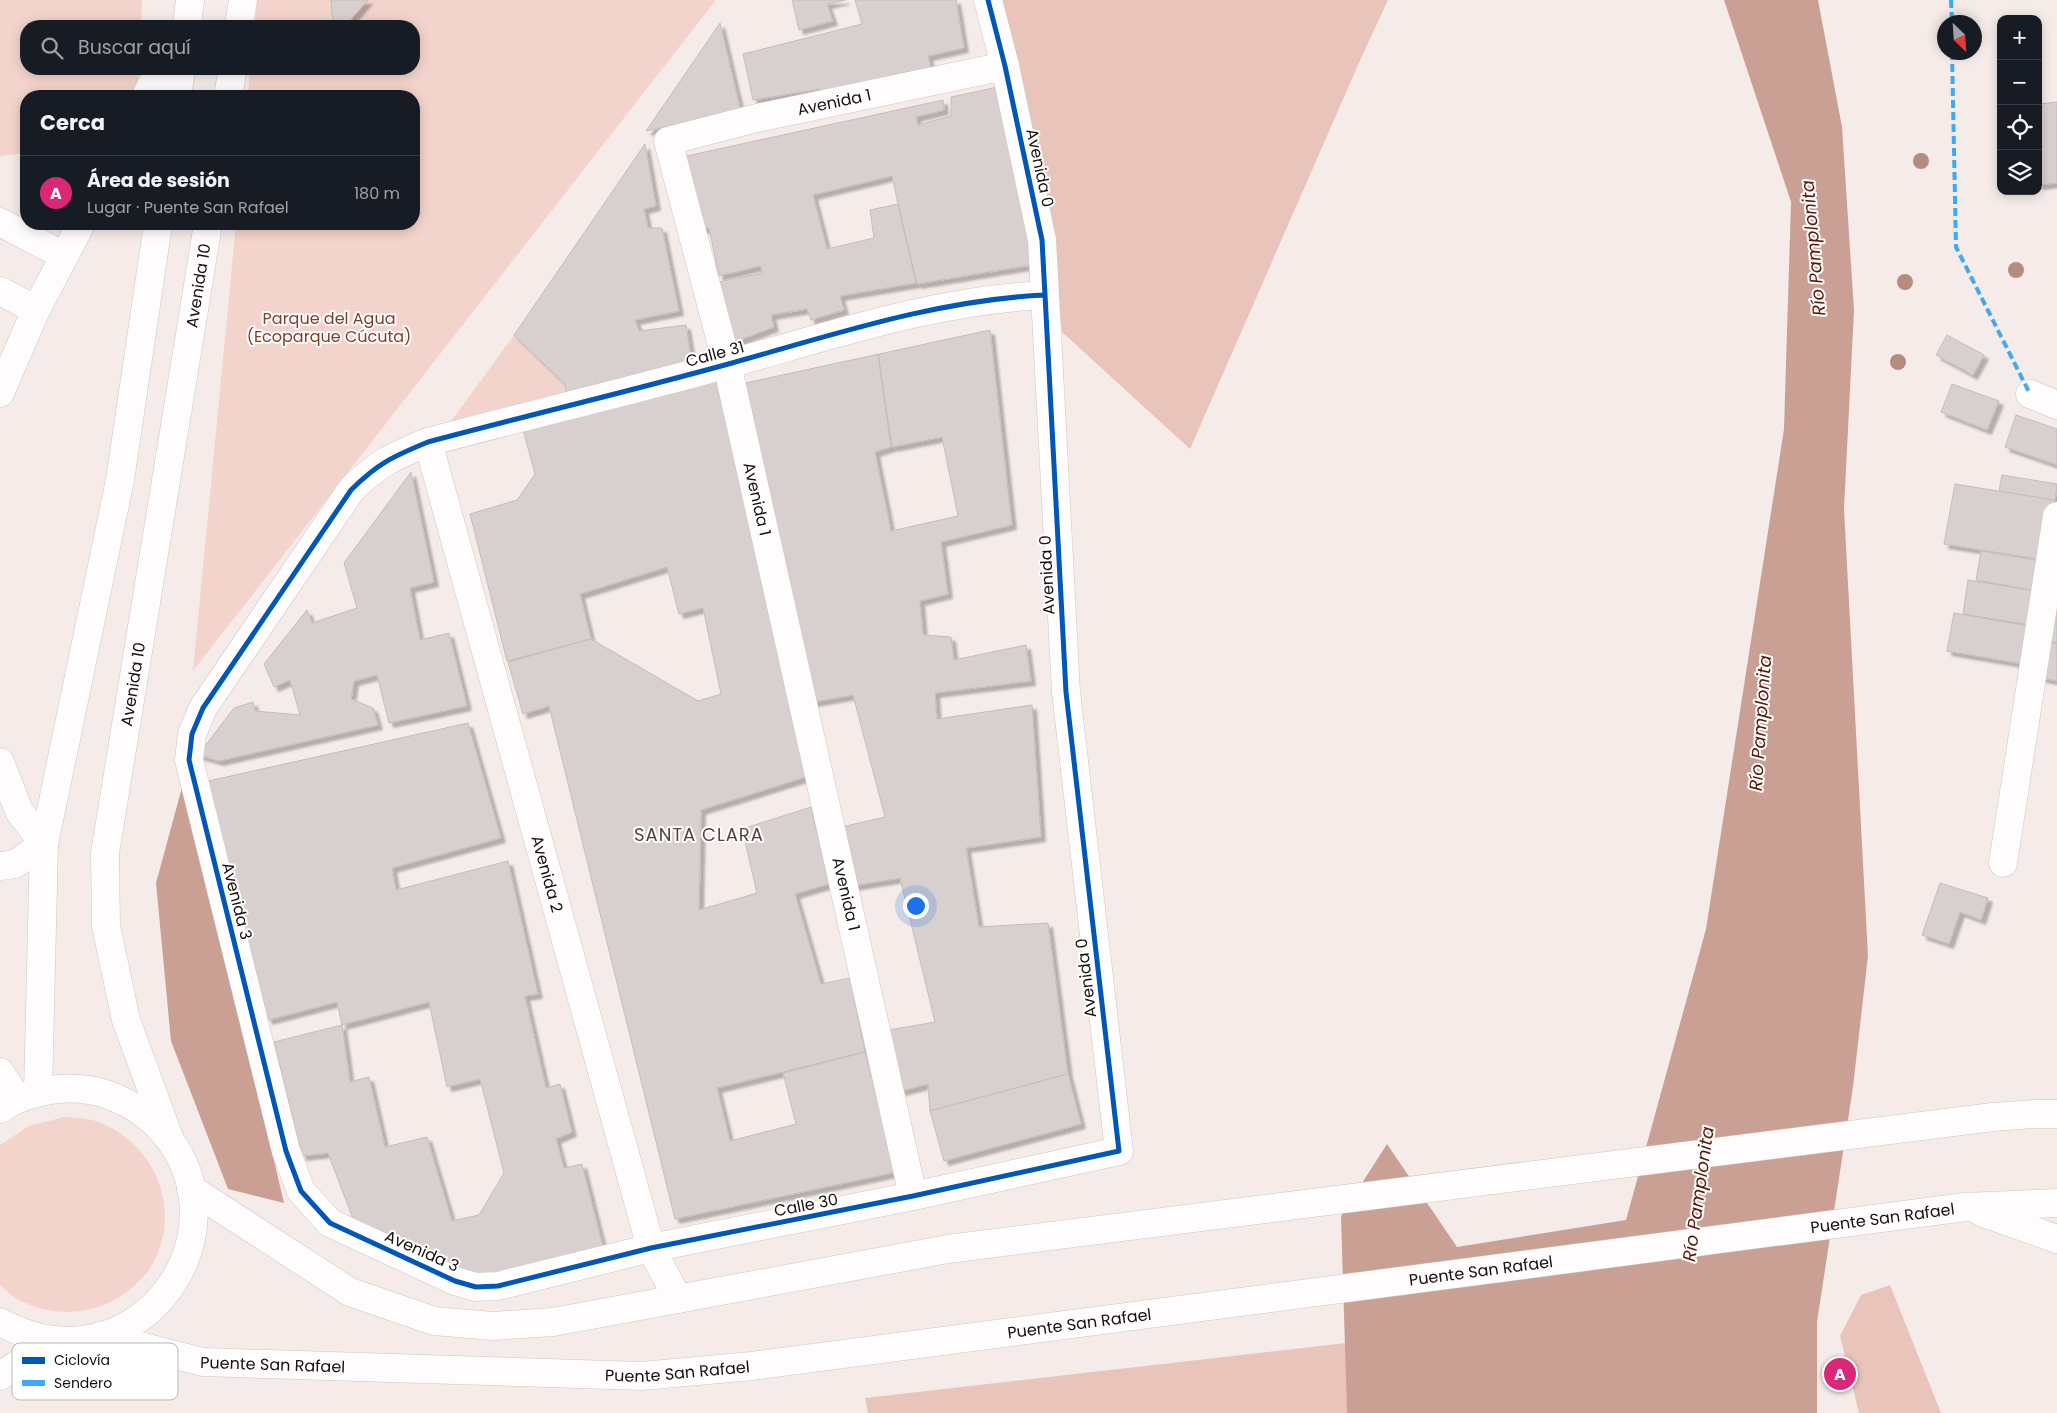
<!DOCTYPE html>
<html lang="es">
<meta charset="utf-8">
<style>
body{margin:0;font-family:Poppins,sans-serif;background:#242831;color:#f1f3f6}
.controls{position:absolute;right:15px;top:15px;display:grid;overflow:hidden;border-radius:10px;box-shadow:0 2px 12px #0003}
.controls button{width:45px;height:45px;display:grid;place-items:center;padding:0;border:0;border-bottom:1px solid #363941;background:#171b24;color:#f1f3f6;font:25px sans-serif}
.compass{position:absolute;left:1937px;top:15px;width:45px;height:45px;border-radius:50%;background:#171b24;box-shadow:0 2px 12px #0003;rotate:155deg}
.you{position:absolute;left:915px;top:905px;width:18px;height:18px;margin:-12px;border:4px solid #fff;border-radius:50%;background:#1a73e8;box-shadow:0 0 0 8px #1a73e833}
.badge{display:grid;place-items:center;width:32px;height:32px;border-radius:50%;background:#db2777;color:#fff;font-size:16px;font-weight:700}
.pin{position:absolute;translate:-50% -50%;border:2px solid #fff;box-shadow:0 1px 5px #0006}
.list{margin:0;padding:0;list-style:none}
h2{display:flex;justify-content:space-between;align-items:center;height:65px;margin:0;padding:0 20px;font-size:21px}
h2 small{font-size:16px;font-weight:400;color:#9ea1a6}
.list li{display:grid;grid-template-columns:32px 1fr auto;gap:15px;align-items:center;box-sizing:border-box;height:75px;padding:0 20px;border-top:1px solid #363941}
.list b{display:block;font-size:19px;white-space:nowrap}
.list p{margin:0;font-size:16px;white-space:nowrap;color:#9ea1a6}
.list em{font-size:16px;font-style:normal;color:#9ea1a6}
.icon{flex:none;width:28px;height:28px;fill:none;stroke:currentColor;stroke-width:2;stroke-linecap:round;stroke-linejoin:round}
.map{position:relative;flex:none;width:2057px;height:1413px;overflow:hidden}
.search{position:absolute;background:#171b24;box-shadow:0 2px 12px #0003;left:20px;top:20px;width:400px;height:55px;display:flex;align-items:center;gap:12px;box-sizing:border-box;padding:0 18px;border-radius:20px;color:#9ea1a6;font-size:19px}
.panel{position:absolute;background:#171b24;box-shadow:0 2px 12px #0003;left:20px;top:90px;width:400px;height:140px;border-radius:20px}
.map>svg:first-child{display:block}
</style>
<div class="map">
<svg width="2057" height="1413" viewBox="0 0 2057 1413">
<defs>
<filter id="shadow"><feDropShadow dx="4.5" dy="4.5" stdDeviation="1" flood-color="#0004"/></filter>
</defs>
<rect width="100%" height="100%" fill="#f5ece9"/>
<!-- green -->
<g fill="#f3d4cc">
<path d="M0 0H142L141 26H26V69H138V82L129 96H26V153L0 156Z"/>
<path d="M257 0H716L193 671 236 224H414V96H248L250 69H414V26H255Z"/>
<path d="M514 335 565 384 567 398 444 431Z"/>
<path d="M64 1117C75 1118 90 1118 101 1123 159 1147 184 1216 149 1270 146 1275 140 1279 136 1284 105 1314 60 1320 21 1301 13 1298 6 1290 0 1285V1145L29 1126Z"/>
</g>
<!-- forest -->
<g fill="#e8c4bb">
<path d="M996 0H1388L1362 56 1190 449 1062 332 1056 269Z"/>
<path d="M1890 1285 1941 1413H1859L1840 1336 1861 1295Z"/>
<path d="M1346 1343 1347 1413H868L865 1398Z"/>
</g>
<!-- water -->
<g fill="#caa095">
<path d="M1724 0H1818L1842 127 1854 310 1844 509 1868 956 1853 1087 1817 1322V1413H1347L1341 1216 1387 1144 1457 1247 1626 1220 1706 929 1784 429 1791 202Z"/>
<path d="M184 780 284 1203 228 1189 171 1041 156 883Z"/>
</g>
<!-- building -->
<g fill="#d8d0ce" stroke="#c4bdba" fill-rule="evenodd" filter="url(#shadow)">
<path d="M331 0H368L345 26H333Z"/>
<path d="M792 0H845L827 4 833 21 799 30Z"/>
<path d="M855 0H956L964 48 928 56 932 72 823 102 820 89 753 100 743 54 862 24Z"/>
<path d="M720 23 741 112 646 131Z"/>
<path d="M1002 86 1038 264 917 284 898 204 916 283 840 296 844 310 811 320 807 309 771 315 774 327 735 342 718 282 763 273 760 266 719 276 709 228 693 230 682 157 943 100 944 110 916 117 918 125 951 116V97ZM892 176 898 204 870 210 874 238 827 249 813 195Z"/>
<path d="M2057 102V183L2038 185V104Z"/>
<path d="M645 144 656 206 644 209 648 228H662L679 311 635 320 639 331 686 325 692 363 567 398 565 384 514 335Z"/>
<path d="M990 330 1012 525 941 542 948 594 920 601 923 635 951 637 954 660 1026 645 1031 681 935 693 937 719 1032 705 1041 837 966 848 979 927 1048 923 1068 1074 930 1111 928 1084 901 1091 883 1031 935 1022 900 878 852 886 837 828 885 817 853 695 808 703 736 385ZM878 354 892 447 942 437 958 516 891 531 875 452 891 447Z"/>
<path d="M1947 335 1984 355 1973 375 1936 355Z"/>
<path d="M721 380 806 777 701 810 699 910 757 893 742 829 811 807 829 884 795 894 821 984 850 978 865 1052 717 1088 730 1141 796 1124 783 1073 865 1052 897 1172 675 1219 549 706 523 714 508 662 591 639 698 701 721 694 703 608 679 614 667 567 580 594 591 639 507 661 470 514 517 500 535 474 522 426Z"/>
<path d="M1952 384 1999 401 1987 430 1941 412Z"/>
<path d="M2016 415 2057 429V465L2005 447Z"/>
<path d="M411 472 434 582 410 588 420 640 449 633 467 706 389 723 377 675 354 681 351 699 373 708 378 725 219 761 198 755 234 708 253 702 255 711 300 715 290 680 274 687 264 664 307 610 312 623 357 608 344 563Z"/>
<path d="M2002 475 2057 484 2055 501 1999 491Z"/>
<path d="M1955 484 2054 500 2043 560 1944 544Z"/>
<path d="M1981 551 2042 561 2037 591 1976 580Z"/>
<path d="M1968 580 2042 592 2036 626 1963 614Z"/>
<path d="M2046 608 2057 610V643L2040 640Z"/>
<path d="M1954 613 2035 627 2029 665 1947 651Z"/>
<path d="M2045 642 2057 644V681L2038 677Z"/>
<path d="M468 723 501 838 392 868 396 890 508 861 538 994 525 996 546 1088 560 1084 572 1132 556 1139 564 1168 582 1164 604 1251 488 1282 353 1219 328 1153 302 1156 274 1042 342 1025 350 1082 369 1077 385 1147 427 1137 452 1221 479 1215 504 1173 480 1079 447 1087 429 1002 342 1025 337 1002 268 1020 204 782Z"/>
<path d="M1940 883 1988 898 1981 920 1960 912 1949 944 1922 935Z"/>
<path d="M1068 1074 1081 1124 944 1161 930 1111Z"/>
</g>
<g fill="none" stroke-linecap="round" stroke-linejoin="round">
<!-- minor casing -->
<g stroke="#cdc6c3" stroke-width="29">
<g id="minor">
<path d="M988 0 1005 66 1042 240 1045 295 1066 692 1119 1151 913 1196 651 1248 498 1286 476 1287 455 1281 330 1223 301 1191 286 1151 189 760 192 734 203 708 351 490C378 463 394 456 428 442 529 415 631 391 732 363 836 334 937 300 1045 295"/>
<path d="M146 96 160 69"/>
<path d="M0 222 64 256"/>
<path d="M0 291 36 310"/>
<path d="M0 393 36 310 81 224"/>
<path d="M2030 394 2057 405"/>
<path id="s1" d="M428 442 651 1248 678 1299"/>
<path d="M0 762 19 811 44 844"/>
<path d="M2003 863 2057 516"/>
<path id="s2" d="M913 1196 727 364 668 141 757 118 1005 66"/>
</g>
</g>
<!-- major casing -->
<g stroke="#cdc6c3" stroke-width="29">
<g id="major">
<path d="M187 26 190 0"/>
<path d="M239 26 243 0"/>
<path d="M177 96 181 69"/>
<path d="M228 96 233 69"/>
<path d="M0 866 15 864 44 844"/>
<path d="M0 1072 17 1099"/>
<path d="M38 1092 44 844 120 480 158 224"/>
<path d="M0 1109C30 1089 71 1083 106 1094 135 1104 160 1123 176 1149 229 1238 156 1352 53 1340 34 1338 17 1331 0 1322"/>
<path id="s3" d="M170 1140 126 1020 106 926 105 853 208 224"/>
<path d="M191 1189 350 1292 434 1321 493 1326 553 1322 948 1249 1993 1117 2035 1114H2057"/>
<path d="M1981 1212 2057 1239"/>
<path id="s4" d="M100 1336 203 1362 642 1376 752 1366 1965 1207 2057 1203"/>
<path d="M0 1376 54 1340"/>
</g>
</g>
<!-- minor -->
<use href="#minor" stroke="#fefcfc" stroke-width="28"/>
<!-- major -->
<use href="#major" stroke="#fefcfc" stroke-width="28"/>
<!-- quiet -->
<g stroke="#3fa9f5" stroke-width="4" stroke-dasharray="8 4" stroke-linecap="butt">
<path d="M1951 0 1952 22"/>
<path d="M1952 52 1956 247 2030 394"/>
</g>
<!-- cycleway casing -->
<g stroke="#fff" stroke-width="8">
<path id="cycleway" d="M988 0 1005 66 1042 240 1045 295 1066 692 1119 1151 913 1196 651 1248 498 1286 476 1287 455 1281 330 1223 301 1191 286 1151 189 760 192 734 203 708 351 490C378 463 394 456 428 442 529 415 631 391 732 363 836 334 937 300 1045 295"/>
</g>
<!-- cycleway -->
<use href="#cycleway" stroke="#0057b8" stroke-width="5"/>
</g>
<!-- trees -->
<g fill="#b68b80">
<circle cx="1921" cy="161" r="8"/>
<circle cx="2016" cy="270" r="8"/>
<circle cx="1905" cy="282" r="8"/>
<circle cx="1898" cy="362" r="8"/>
</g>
<g text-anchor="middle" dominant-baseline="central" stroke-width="4" stroke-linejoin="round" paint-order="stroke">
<!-- street labels -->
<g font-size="16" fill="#150f0e" stroke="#fff">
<text stroke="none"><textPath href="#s2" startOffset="1254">Avenida 1</textPath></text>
<text transform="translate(1040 168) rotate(78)">Avenida 0</text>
<text stroke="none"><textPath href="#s3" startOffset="872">Avenida 10</textPath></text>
<text transform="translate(715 354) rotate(-15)">Calle 31</text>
<text transform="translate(757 499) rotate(77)">Avenida 1</text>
<text transform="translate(1047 575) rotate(-93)">Avenida 0</text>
<text stroke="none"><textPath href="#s3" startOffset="468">Avenida 10</textPath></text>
<text stroke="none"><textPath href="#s1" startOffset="448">Avenida 2</textPath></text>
<text transform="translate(846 894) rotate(77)">Avenida 1</text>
<text transform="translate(237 901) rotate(76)">Avenida 3</text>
<text transform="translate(1086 978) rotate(-97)">Avenida 0</text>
<text transform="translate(806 1205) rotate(-11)">Calle 30</text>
<text stroke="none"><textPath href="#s4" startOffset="1796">Puente San Rafael</textPath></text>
<text transform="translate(422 1251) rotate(24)">Avenida 3</text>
<text stroke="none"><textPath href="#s4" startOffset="1391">Puente San Rafael</textPath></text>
<text stroke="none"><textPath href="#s4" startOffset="986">Puente San Rafael</textPath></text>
<text stroke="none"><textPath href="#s4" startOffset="176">Puente San Rafael</textPath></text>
<text stroke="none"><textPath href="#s4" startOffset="581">Puente San Rafael</textPath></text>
</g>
<!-- park labels -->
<g font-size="16" fill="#823b2a" stroke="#fff">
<text x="329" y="318">Parque del Agua<tspan x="329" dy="18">(Ecoparque Cúcuta)</tspan></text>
</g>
<!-- water labels -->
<g font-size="18" font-style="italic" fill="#591505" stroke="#fff">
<text transform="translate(1813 248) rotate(-95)">Río Pamplonita</text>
<text transform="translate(1760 723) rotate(-86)">Río Pamplonita</text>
<text transform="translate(1698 1194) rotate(-82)">Río Pamplonita</text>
</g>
<!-- neighbourhood labels -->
<g font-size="18" letter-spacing="1" fill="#534340" stroke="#fff">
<text x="699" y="834">SANTA CLARA</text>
</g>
</g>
<!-- legend -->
<rect x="12" y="1343" width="166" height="57" rx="8" fill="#fff" stroke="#b9b7b7" stroke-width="1"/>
<rect x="22" y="1357" width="23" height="7" fill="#0057b8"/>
<rect x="22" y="1380" width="23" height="6" fill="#3fa9f5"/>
<g font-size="14" fill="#150f0e">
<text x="54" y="1365">Ciclovía</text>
<text x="54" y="1388">Sendero</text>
</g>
</svg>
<div class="controls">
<button>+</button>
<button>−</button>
<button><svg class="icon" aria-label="locate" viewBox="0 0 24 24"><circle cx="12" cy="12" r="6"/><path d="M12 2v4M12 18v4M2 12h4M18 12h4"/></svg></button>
<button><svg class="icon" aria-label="layers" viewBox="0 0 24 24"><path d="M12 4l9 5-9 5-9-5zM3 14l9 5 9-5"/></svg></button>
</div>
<svg class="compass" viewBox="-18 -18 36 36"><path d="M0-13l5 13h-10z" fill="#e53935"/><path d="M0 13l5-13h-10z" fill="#9ea1a6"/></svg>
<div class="you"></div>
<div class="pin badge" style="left:1840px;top:1374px">A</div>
<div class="search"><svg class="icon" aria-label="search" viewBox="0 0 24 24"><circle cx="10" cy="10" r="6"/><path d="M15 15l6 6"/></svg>Buscar aquí</div>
<section class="panel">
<h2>Cerca<small></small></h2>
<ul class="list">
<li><span class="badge">A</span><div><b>Área de sesión</b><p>Lugar · Puente San Rafael</p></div><em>180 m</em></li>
</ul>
</section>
</div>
